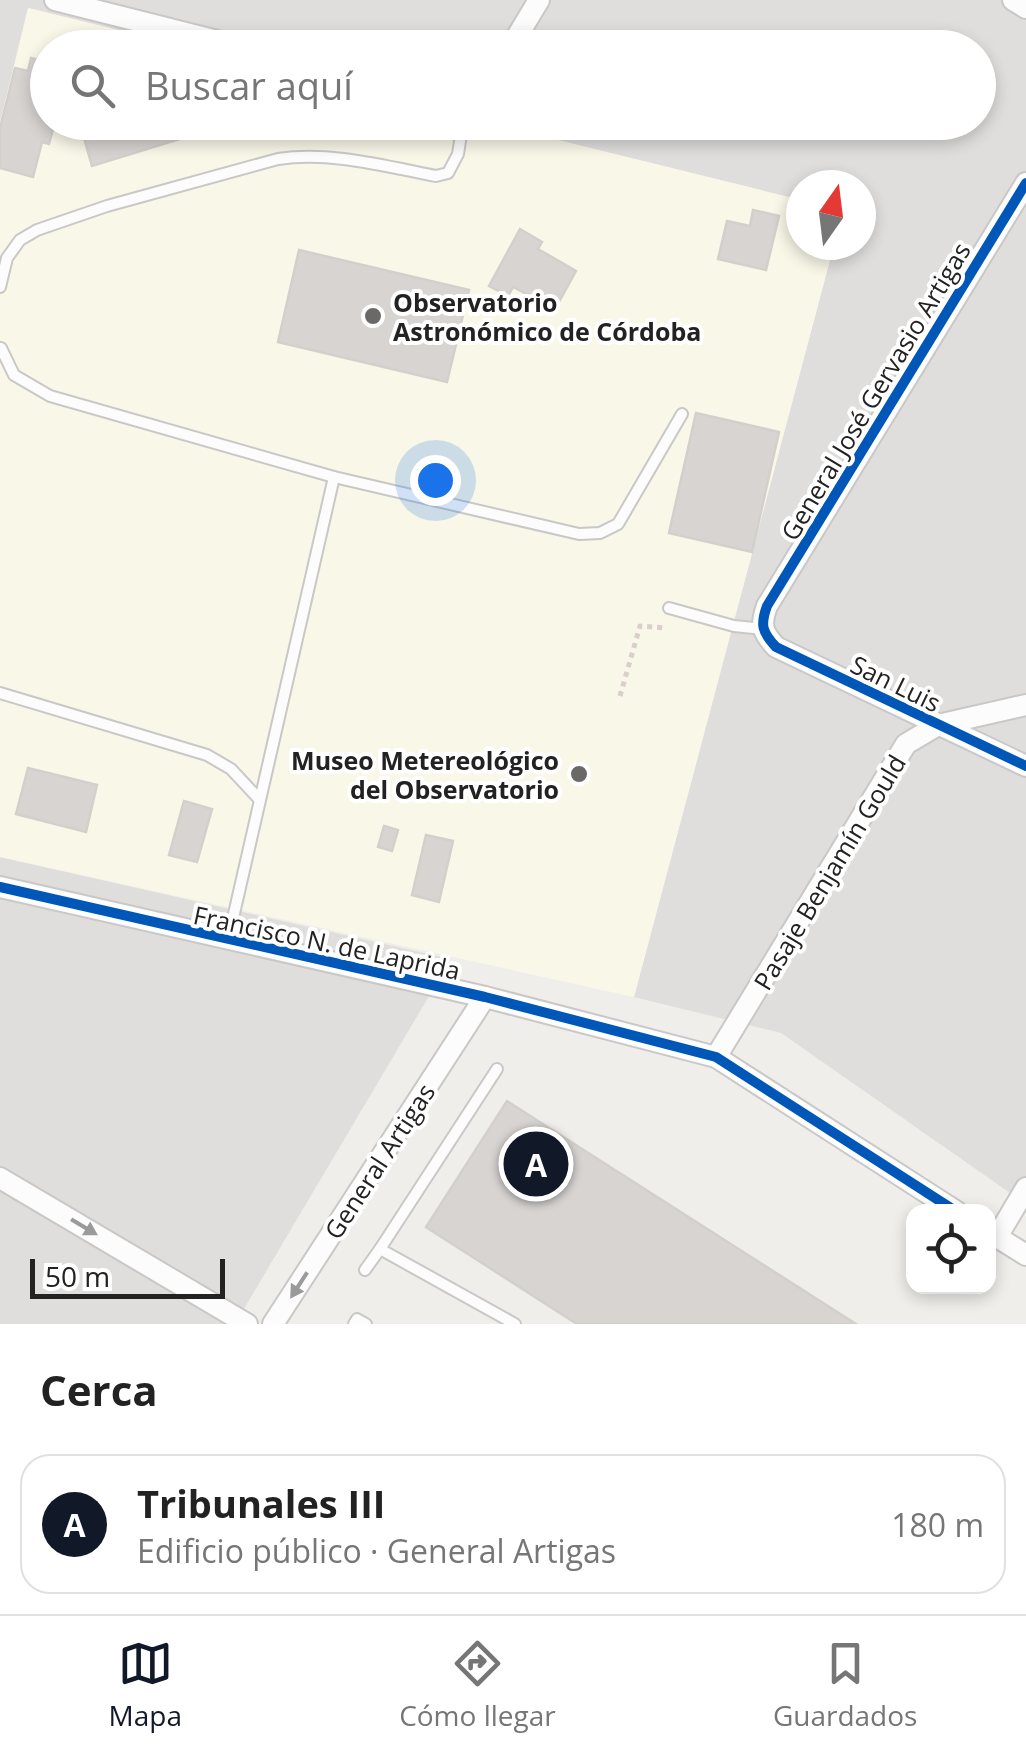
<!DOCTYPE html>
<html lang="es">
<meta charset="utf-8">
<style>
body{margin:0;font-family:"Open Sans",sans-serif;background:#f6f6f6;color:#222}
.controls{position:absolute;right:30px;bottom:30px;display:grid;overflow:hidden;border-radius:20px;box-shadow:0 5px 15px #0003}
.controls button{width:90px;height:90px;display:grid;place-items:center;padding:0;border:0;border-bottom:2px solid #e0e0e0;background:#fff;color:#222;font:50px sans-serif}
.compass{position:absolute;left:786px;top:170px;width:90px;height:90px;border-radius:50%;background:#fff;box-shadow:0 5px 15px #0003;rotate:14deg}
.scale{position:absolute;left:30px;bottom:25px;width:195px;box-sizing:border-box;padding-left:10px;border:5px solid #222;border-top:0;font-size:28px;line-height:35px;white-space:nowrap;color:#222;-webkit-text-stroke:8px #fff;paint-order:stroke}
.you{position:absolute;left:435px;top:480px;width:35px;height:35px;margin:-25px;border:8px solid #fff;border-radius:50%;background:#1a73e8;box-shadow:0 0 0 15px #1a73e833}
.badge{display:grid;place-items:center;width:65px;height:65px;border-radius:50%;background:#111827;color:#fff;font-size:32px;font-weight:700}
.pin{position:absolute;translate:-50% -50%;border:5px solid #fff;box-shadow:0 2px 10px #0006}
.list{margin:0;padding:0;list-style:none}
h2{display:flex;justify-content:space-between;align-items:center;height:130px;margin:0;padding:0 40px;font-size:42px}
h2 small{font-size:32px;font-weight:400;color:#767676}
.list li{display:grid;grid-template-columns:65px 1fr auto;gap:30px;align-items:center;box-sizing:border-box;height:140px;margin:0 20px 20px;padding:0 20px;border:2px solid #e0e0e0;border-radius:30px}
.list b{display:block;font-size:38px;white-space:nowrap}
.list p{margin:0;font-size:32px;white-space:nowrap;color:#767676}
.list em{font-size:32px;font-style:normal;color:#767676}
.icon{flex:none;width:55px;height:55px;fill:none;stroke:currentColor;stroke-width:2;stroke-linecap:round;stroke-linejoin:round}
.map{position:relative;flex:none;width:1026px;height:1324px;overflow:hidden}
.search{position:absolute;background:#fff;box-shadow:0 5px 15px #0003;left:30px;right:30px;top:30px;height:110px;display:flex;align-items:center;gap:25px;box-sizing:border-box;padding:0 35px;border-radius:55px;color:#767676;font-size:38px}
.sheet{height:290px;background:#fff}
nav{display:flex;justify-content:space-around;align-items:center;box-sizing:border-box;height:140px;border-top:2px solid #e0e0e0;background:#fff;font-size:28px;color:#767676}
nav a{display:grid;justify-items:center;gap:5px}
nav .on{color:#111827}
.map>svg:first-child{display:block}
</style>
<div class="map">
<svg width="1026" height="1324" viewBox="0 0 1026 1324">
<rect width="100%" height="100%" fill="#f0eeeb"/>
<!-- residential -->
<g fill="#dfdedc">
<path d="M0 0H1026V1204L781 1033 634 997 834 245H861V185H801V200L489 123 978 122V48H188L29 8 0 122Z"/>
<path d="M0 857 451 959 235 1324H0Z"/>
</g>
<!-- education -->
<path fill="#f8f7e8" d="M28 8 188 47 48 48V122L489 123 801 200V245H834L634 997 0 857V122Z"/>
<!-- building -->
<g fill="#d7d4d2" stroke="#d3d0cc" stroke-width="2.5">
<path d="M31 58 48 63V122H55L49 144 42 142 33 177 0 168V128L15 68 28 71Z"/>
<path d="M109 122H235L92 166 82 131Z"/>
<path d="M753 210 779 216 766 270 718 259 727 221 750 226Z"/>
<path d="M520 229 542 242 538 249 576 271 555 309 513 287 508 296 489 286Z"/>
<path d="M299 250 469 290 447 382 278 342Z"/>
<path d="M696 413 779 432 752 552 669 533Z"/>
<path d="M28 768 97 785 86 832 16 814Z"/>
<path d="M184 801 212 809 197 862 169 855Z"/>
<path d="M384 826 398 830 392 851 378 847Z"/>
<path d="M426 835 453 841 439 902 412 895Z"/>
<path d="M507 1101 856 1324H577L426 1227Z"/>
</g>
<g fill="none" stroke-linecap="round" stroke-linejoin="round">
<!-- lane casing -->
<g stroke="#c9c8c7" stroke-width="14">
<g id="lane">
<path d="M0 287 7 258 20 240 37 230 107 206 278 159C330 151 384 166 436 176L448 173 458 154 463 122"/>
<path d="M1 348 14 375 50 396 334 477 579 534 600 533 618 524 682 414"/>
<path d="M669 608 734 626 763 629"/>
<path d="M0 693 207 755 231 769 259 799"/>
<path d="M228 940 334 477"/>
<path d="M380 1249 497 1069"/>
<path d="M365 1270 380 1249 515 1324"/>
<path d="M354 1324 357 1319 366 1324"/>
</g>
</g>
<!-- street casing -->
<g stroke="#c9c8c7" stroke-width="24">
<g id="street">
<path d="M55 0 245 48"/>
<path d="M1013 0 1026 8"/>
<path d="M510 48 539 0"/>
<path d="M1026 183 767 606C760 625 762 632 776 647L1026 766"/>
<path d="M0 887 485 997 716 1057 957 1212"/>
<path d="M716 1057 906 744 938 725 1026 705"/>
<path d="M0 1178 247 1324"/>
<path d="M989 1232 1026 1255"/>
<path d="M997 1237 1026 1188"/>
<path d="M273 1324 485 997"/>
</g>
</g>
<!-- path -->
<path stroke="#dccecd" stroke-width="5" stroke-dasharray="5 5" stroke-linecap="butt" d="M620 696 640 626 667 628"/>
<!-- lane -->
<use href="#lane" stroke="#fdfcfc" stroke-width="10"/>
<!-- street -->
<use href="#street" stroke="#fdfcfc" stroke-width="20"/>
<!-- cycleway casing -->
<g stroke="#fff" stroke-width="16">
<g id="cycleway">
<path d="M1026 183 767 606C760 625 762 632 776 647L1026 766"/>
<path d="M0 887 485 997 716 1057 957 1212"/>
</g>
</g>
<!-- cycleway -->
<use href="#cycleway" stroke="#0057b8" stroke-width="10"/>
</g>
<!-- one-way arrows -->
<defs><path id="oneway-solid" d="M-6-.8H1V-3.2L6.5 0L1 3.2V.8H-6Z" transform="scale(2.5)"/></defs>
<g fill="#9a9a9a">
<use href="#oneway-solid" transform="translate(84 1227) rotate(31)"/>
<use href="#oneway-solid" transform="translate(299 1285) rotate(123)"/>
</g>
<!-- markers -->
<g fill="#6a6968" stroke="#fff" stroke-width="4">
<circle cx="373" cy="316" r="10"/>
<circle cx="579" cy="774" r="10"/>
</g>
<g text-anchor="middle" dominant-baseline="central" stroke-width="8" stroke-linejoin="round" paint-order="stroke">
<!-- poi labels -->
<g font-size="25" font-weight="bold" fill="#222" stroke="#fff" text-anchor="start">
<text x="393" y="302">Observatorio<tspan x="393" dy="29">Astronómico de Córdoba</tspan></text>
<text x="559" y="760" text-anchor="end">Museo Metereológico<tspan x="559" dy="29">del Observatorio</tspan></text>
</g>
<!-- street labels -->
<g font-size="25" fill="#222" stroke="#fff">
<text transform="translate(875 391) rotate(-59)">General José Gervasio Artigas</text>
<text transform="translate(896 683) rotate(26)">San Luis</text>
<text transform="translate(829 872) rotate(-59)">Pasaje Benjamín Gould</text>
<text transform="translate(327 942) rotate(12)">Francisco N. de Laprida</text>
<text transform="translate(379 1161) rotate(-57)">General Artigas</text>
</g>
</g>
</svg>
<div class="controls">
<button><svg class="icon" aria-label="locate" viewBox="0 0 24 24"><circle cx="12" cy="12" r="6"/><path d="M12 2v4M12 18v4M2 12h4M18 12h4"/></svg></button>
</div>
<svg class="compass" viewBox="-18 -18 36 36"><path d="M0-13l5 13h-10z" fill="#e53935"/><path d="M0 13l5-13h-10z" fill="#767676"/></svg>
<div class="scale">50 m</div>
<div class="you"></div>
<div class="pin badge" style="left:536px;top:1164px">A</div>
<div class="search"><svg class="icon" aria-label="search" viewBox="0 0 24 24"><circle cx="10" cy="10" r="6"/><path d="M15 15l6 6"/></svg>Buscar aquí</div>
</div>
<section class="sheet">
<h2>Cerca<small></small></h2>
<ul class="list">
<li><span class="badge">A</span><div><b>Tribunales III</b><p>Edificio público · General Artigas</p></div><em>180 m</em></li>
</ul>
</section>
<nav>
<a class="on"><svg class="icon" aria-label="map" viewBox="0 0 24 24"><path d="M3 6l6-2 6 2 6-2v14l-6 2-6-2-6 2zM9 4v14M15 6v14"/></svg>Mapa</a>
<a><svg class="icon" aria-label="directions" viewBox="0 0 24 24"><path d="M12 3l9 9-9 9-9-9zM9 14v-3h6M13 9l2 2-2 2"/></svg>Cómo llegar</a>
<a><svg class="icon" aria-label="saved" viewBox="0 0 24 24"><path d="M7 4h10v16l-5-4-5 4z"/></svg>Guardados</a>
</nav>
